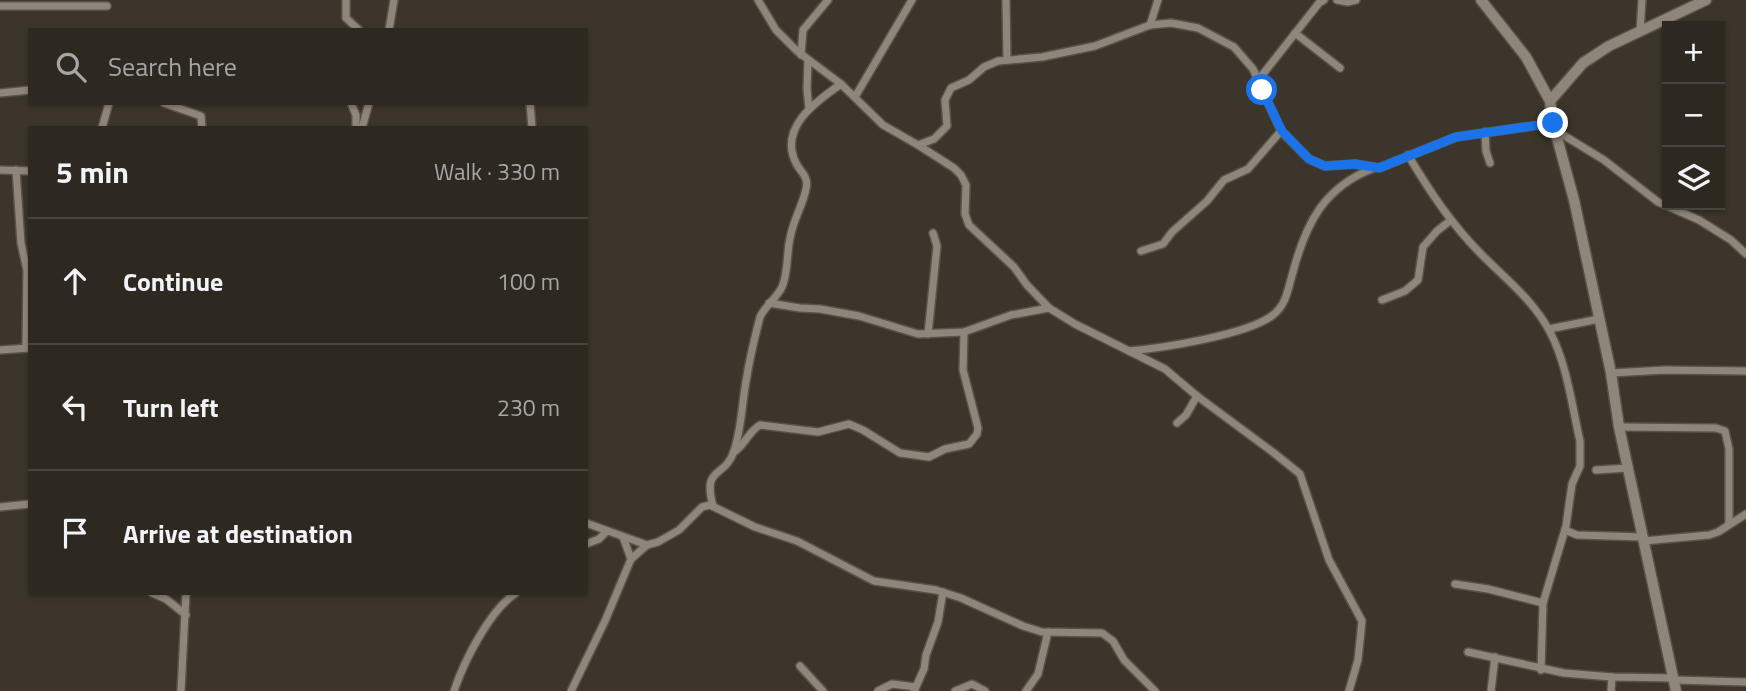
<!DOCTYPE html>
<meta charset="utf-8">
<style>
body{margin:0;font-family:"Titillium Web",sans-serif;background:#39342d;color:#f1f3f6}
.controls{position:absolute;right:21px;top:21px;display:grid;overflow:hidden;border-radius:0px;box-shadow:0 2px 5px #0004}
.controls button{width:63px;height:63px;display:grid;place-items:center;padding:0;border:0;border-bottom:2px solid #48443e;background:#2d2820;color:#f1f3f6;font:35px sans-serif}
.stop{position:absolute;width:21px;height:21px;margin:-16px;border:5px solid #1a73e8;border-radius:50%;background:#fff}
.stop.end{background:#1a73e8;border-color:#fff;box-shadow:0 2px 7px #0008}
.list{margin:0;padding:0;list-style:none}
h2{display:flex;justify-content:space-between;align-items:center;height:91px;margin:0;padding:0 28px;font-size:30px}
h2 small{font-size:23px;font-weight:400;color:#a7a6a5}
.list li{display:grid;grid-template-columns:46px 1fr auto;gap:21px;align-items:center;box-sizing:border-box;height:126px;padding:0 28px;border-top:2px solid #48443e}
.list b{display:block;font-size:26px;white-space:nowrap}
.list em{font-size:23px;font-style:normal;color:#a7a6a5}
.icon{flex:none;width:38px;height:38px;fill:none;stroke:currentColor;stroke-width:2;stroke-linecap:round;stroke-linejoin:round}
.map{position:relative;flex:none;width:1746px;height:691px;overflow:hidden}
.search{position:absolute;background:#2d2820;box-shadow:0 2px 5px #0004;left:28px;top:28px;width:560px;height:77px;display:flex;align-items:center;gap:18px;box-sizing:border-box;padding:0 24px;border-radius:0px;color:#a7a6a5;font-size:26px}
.panel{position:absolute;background:#2d2820;box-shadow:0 2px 5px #0004;left:28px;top:126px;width:560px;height:469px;border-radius:0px}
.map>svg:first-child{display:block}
</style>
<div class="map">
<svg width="1746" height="691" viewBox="0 0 1746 691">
<rect width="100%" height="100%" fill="#3c352b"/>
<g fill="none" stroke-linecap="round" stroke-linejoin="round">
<!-- street casing -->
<g stroke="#59524a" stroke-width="10">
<g id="street">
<path d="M346 0V18L359 30"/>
<path d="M758 0 776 30 797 51 841 84 883 125 918 145 934 139 947 126 945 100 951 88 969 80 984 67 998 61 1042 57 1095 46 1150 25 1171 23 1198 28 1234 47 1253 69 1281 131 1309 159 1325 166 1355 164 1379 168 1456 137 1553 123"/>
<path d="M1006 0 1007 60"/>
<path d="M1337 0 1348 2 1356 0"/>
<path d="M0 6H107"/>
<path d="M1150 25 1158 0"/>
<path d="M389 30 394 0"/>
<path d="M1640 32 1642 0"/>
<path d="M1295 33 1340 68"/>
<path d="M801 55 803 30 828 0"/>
<path d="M808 60 807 89 809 109"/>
<path d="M1259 79 1319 3 1324 0"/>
<path d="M0 93 30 90"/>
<path d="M855 97 912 0"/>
<path d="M164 103 201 116 202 128"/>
<path d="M351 103 356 115V128"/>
<path d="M530 103 532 128"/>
<path d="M102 128 109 103"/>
<path d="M362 128 369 103"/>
<path d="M1555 130 1604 160 1658 202 1699 220 1731 240 1746 254"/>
<path d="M1485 132 1486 151 1490 163"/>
<path d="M918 145 954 168 961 175 966 185 965 214 969 225 1014 267 1027 285 1049 308 1075 324 1165 369 1197 396 1274 453 1300 474 1329 560 1362 621 1358 660 1349 691"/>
<path d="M1408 155C1430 192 1452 225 1482 255 1506 279 1534 301 1550 332 1567 364 1572 406 1580 441V466L1572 484 1566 526 1543 603 1541 670"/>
<path d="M0 170 30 171"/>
<path d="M16 170 21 243 27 270 26 348"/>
<path d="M1141 251 1163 244 1172 232 1207 201 1224 180 1248 169 1281 131"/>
<path d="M1382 300 1405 291 1418 280 1423 247 1437 231 1451 220"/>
<path d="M769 303 800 308 820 309 859 316 918 334 964 332 1011 315 1049 308"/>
<path d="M1549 329 1599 319"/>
<path d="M928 334 937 246 933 233"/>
<path d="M0 350 29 348"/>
<path d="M1129 351C1162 348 1248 335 1273 315 1287 304 1288 288 1293 272 1306 223 1324 187 1374 168"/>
<path d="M1611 373 1665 370 1746 371"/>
<path d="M1177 423 1186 415 1197 396"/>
<path d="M1619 427 1716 428 1725 431 1729 449V523"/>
<path d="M734 452C745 445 748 432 760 425L818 432 849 424 863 430 900 453 929 457 945 449 969 444 977 434 978 428 963 370 964 332"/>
<path d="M1596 470 1629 468"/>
<path d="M713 506C702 465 725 479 734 451 742 427 742 400 747 376 750 356 755 337 760 317 765 306 776 299 782 287 789 271 786 252 791 234 794 219 803 204 806 189 809 178 802 173 797 165 777 129 815 102 841 84"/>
<path d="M0 507 30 504"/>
<path d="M586 523 647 545 658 542 679 530 702 507 710 505 755 527 797 541 874 581 936 590 961 598 1023 626 1042 632 1102 633 1113 641 1124 660 1155 691"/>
<path d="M1565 530 1577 535 1643 537"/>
<path d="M623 537 631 559"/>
<path d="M1644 541 1709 535 1718 532 1746 514"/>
<path d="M586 544 599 539 607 531"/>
<path d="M1455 584 1488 589 1543 603"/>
<path d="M152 593 166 599 186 615"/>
<path d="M1468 652 1564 673 1612 677 1674 678"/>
<path d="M800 666 823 691"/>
<path d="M1674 680 1746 682"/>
<path d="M181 691 186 593"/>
<path d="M454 691C464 661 490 610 516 593"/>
<path d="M571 691 605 621 631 559 647 545"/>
<path d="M878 691 892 684 916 687"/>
<path d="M914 691 924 669 926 655 938 622 943 592"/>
<path d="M955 691 972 684 985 691"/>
<path d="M1026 691 1038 674 1048 632"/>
<path d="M1491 691 1495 657"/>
<path d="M1611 691 1612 677"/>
</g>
</g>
<!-- secondary casing -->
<g stroke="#59524a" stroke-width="13">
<g id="secondary">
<path d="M1481 0 1526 57 1550 101 1553 123 1574 200 1611 373 1619 427 1676 691"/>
<path d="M1550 101 1583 63 1609 46 1706 0"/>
</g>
</g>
<!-- street -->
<use href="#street" stroke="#8f867b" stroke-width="7"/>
<!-- secondary -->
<use href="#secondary" stroke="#8f867b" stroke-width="10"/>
</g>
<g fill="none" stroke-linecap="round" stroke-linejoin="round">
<!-- route -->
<path stroke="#1a73e8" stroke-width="9" d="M1262 90 1282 131 1309 159 1325 166 1355 164 1379 168 1456 137 1553 123"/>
</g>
</svg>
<div class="controls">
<button>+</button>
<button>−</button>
<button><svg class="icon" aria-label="layers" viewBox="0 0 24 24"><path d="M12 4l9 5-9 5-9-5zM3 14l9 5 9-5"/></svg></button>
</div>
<div class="stop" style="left:1262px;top:90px"></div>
<div class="stop end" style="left:1553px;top:123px"></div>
<div class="search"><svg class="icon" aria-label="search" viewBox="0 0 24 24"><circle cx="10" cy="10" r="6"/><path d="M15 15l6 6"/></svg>Search here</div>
<section class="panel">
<h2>5 min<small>Walk · 330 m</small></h2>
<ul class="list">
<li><svg class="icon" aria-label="ahead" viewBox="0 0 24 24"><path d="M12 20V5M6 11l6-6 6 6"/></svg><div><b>Continue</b></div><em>100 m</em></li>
<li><svg class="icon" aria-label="left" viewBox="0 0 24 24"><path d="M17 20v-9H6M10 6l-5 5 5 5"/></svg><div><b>Turn left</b></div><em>230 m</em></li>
<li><svg class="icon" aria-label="arrive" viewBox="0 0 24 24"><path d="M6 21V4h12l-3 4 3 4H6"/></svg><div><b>Arrive at destination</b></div></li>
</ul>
</section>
</div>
